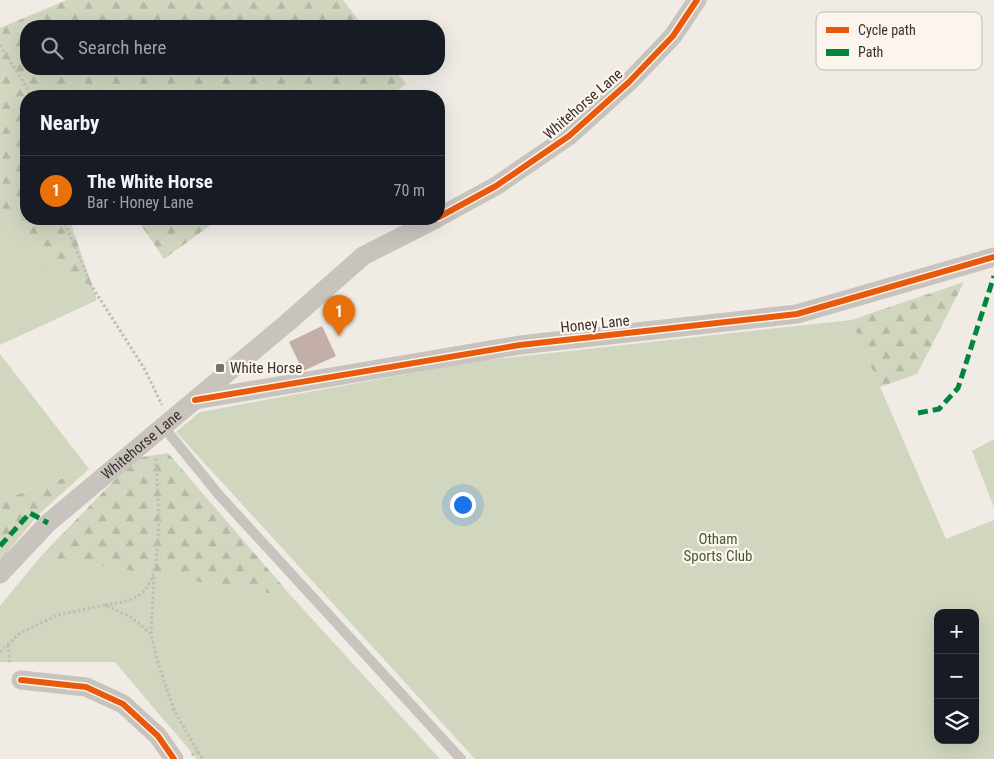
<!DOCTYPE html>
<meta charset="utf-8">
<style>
body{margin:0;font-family:"Roboto Condensed",sans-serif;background:#20242c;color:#f1f3f6}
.controls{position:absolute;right:15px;bottom:15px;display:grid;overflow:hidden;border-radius:10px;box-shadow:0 5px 20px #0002}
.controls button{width:45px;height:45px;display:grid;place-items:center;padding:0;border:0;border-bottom:1px solid #363941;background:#171b24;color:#f1f3f6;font:25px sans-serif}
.you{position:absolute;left:462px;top:504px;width:18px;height:18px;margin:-12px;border:4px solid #fff;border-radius:50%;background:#1a73e8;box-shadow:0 0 0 8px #1a73e833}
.badge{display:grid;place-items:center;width:32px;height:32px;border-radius:50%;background:#2563eb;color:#fff;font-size:16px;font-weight:700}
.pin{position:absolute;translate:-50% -41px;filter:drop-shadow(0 1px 2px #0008)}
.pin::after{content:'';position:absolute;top:26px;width:18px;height:15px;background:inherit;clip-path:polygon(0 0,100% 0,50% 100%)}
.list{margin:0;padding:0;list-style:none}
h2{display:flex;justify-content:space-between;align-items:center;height:65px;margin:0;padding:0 20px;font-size:21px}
h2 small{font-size:16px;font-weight:400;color:#9ea1a6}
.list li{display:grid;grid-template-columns:32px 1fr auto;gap:15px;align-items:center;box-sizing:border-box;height:70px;padding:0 20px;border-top:1px solid #363941}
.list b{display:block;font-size:19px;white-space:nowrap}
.list p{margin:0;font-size:16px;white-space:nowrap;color:#9ea1a6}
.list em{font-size:16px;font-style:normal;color:#9ea1a6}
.icon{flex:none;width:28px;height:28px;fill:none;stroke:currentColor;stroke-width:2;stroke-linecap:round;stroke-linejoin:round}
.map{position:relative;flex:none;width:994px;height:759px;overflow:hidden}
.search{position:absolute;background:#171b24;box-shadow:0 5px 20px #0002;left:20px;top:20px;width:425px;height:55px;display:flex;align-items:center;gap:12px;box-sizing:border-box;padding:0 18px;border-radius:20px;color:#9ea1a6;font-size:19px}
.panel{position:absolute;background:#171b24;box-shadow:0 5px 20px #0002;left:20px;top:90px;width:425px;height:135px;border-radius:20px}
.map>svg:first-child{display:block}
</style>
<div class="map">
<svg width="994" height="759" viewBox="0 0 994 759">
<defs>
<pattern id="forest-firs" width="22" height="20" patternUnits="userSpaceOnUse" patternTransform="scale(1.25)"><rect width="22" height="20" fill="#d1d6bf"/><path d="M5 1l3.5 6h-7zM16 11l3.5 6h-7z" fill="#b4b8a4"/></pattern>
</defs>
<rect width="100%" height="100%" fill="#f0ebe5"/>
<!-- green -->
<g fill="#d1d6bf" fill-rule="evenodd">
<path d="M18 211 41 260 97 300 0 345V217Z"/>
<path d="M851 320 946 539 994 520V759H475L176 432 200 412 478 361ZM938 613H975V740H938Z"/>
<path d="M0 354 89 469 6 498 0 495Z"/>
<path d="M994 439V507L972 451Z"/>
<path d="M41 556 292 597 440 759H197L115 662H0V606Z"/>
</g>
<!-- forest -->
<g fill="url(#forest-firs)">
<path d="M67 0H343L363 26H26V69H394L406 84 390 96H26V219H72L70 221 97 300 41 260 18 211 0 217V28Z"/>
<path d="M137 219H219L164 259Z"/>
<path d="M964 282 917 374 880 387 851 320Z"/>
<path d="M168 453 292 597 41 556 136 458Z"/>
<path d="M89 469 38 515 0 561V495L7 498Z"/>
</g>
<!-- building -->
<path fill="#c3afa7" d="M322 326 336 356 303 371 289 342Z"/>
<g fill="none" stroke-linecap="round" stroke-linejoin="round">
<!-- path -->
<g stroke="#c2bbb6" stroke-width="3" stroke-dasharray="2.5 2.5" stroke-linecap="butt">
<path d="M0 45 32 96"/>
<path d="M63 219 91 285 144 368 162 405"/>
<path d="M105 605C119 603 130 602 142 593 166 575 157 487 156 457"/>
<path d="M151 634 154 575"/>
<path d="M8 645 10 665"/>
<path d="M0 652 20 633 58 615 105 605 131 617 151 634 158 663 174 710 198 752 191 755"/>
<path d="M198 752 203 759"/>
</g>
<!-- service -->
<path stroke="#c9c3be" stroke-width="10" d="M163 426 219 495 461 759"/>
<!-- minor -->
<g stroke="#c9c3be" stroke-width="19">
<path d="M439 217 496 186 569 136 629 82 673 36 697 0"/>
<path d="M195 400 520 345 797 314 994 257"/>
<path id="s1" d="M0 574 48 523 287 323 363 256 436 219"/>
<path d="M21 680 86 687 123 704 158 736 174 759"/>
</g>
<!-- quiet -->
<g stroke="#00873e" stroke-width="5" stroke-dasharray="10 5" stroke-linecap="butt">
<path d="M918 413 939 409 958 388 994 276"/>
<path d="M0 546 30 513 48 523"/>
</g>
<!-- cycleway casing -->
<g stroke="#fbf5ee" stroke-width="9">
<g id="cycleway">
<path d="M439 217 496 186 569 136 629 82 673 36 697 0"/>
<path d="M195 400 520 345 797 314 994 257"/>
<path d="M21 680 86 687 123 704 158 736 174 759"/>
</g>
</g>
<!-- cycleway -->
<use href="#cycleway" stroke="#e8590c" stroke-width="6"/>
</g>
<!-- markers -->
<rect fill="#7a716c" stroke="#fbf5ee" stroke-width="2" x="215" y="363" width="10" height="10" rx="2.5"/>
<g text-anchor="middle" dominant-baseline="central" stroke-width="4.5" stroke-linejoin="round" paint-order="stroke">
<!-- street labels -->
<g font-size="15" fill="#3b302b" stroke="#fbf5ee">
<text transform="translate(583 104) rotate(-41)">Whitehorse Lane</text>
<text transform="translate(595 324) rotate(-6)">Honey Lane</text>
<text stroke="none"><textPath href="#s1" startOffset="192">Whitehorse Lane</textPath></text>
</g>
<!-- poi labels -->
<g font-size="15" fill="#3b302b" stroke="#fbf5ee" text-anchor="start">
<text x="230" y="368">White Horse</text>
</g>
<!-- park labels -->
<g font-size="15" fill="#4a5a2e" stroke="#fbf5ee">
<text x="718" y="539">Otham<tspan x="718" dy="17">Sports Club</tspan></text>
</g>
</g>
<!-- legend -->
<rect x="816" y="12" width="166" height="58" rx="8" fill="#fbf5ee" stroke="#c1bab4" stroke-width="1"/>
<rect x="826" y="27" width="23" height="6" fill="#e8590c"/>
<rect x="826" y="49" width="23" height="7" fill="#00873e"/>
<g font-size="14" fill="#3b302b">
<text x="858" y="35">Cycle path</text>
<text x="858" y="57">Path</text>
</g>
</svg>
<div class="controls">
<button>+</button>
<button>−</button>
<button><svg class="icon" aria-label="layers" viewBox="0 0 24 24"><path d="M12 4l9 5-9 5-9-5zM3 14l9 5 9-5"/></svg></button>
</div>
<div class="you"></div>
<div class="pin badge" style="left:339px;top:336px;background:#e8710a">1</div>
<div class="search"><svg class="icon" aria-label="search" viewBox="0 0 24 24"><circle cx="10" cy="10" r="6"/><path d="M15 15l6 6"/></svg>Search here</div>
<section class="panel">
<h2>Nearby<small></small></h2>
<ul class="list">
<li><span class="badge" style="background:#e8710a">1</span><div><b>The White Horse</b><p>Bar · Honey Lane</p></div><em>70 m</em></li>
</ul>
</section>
</div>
